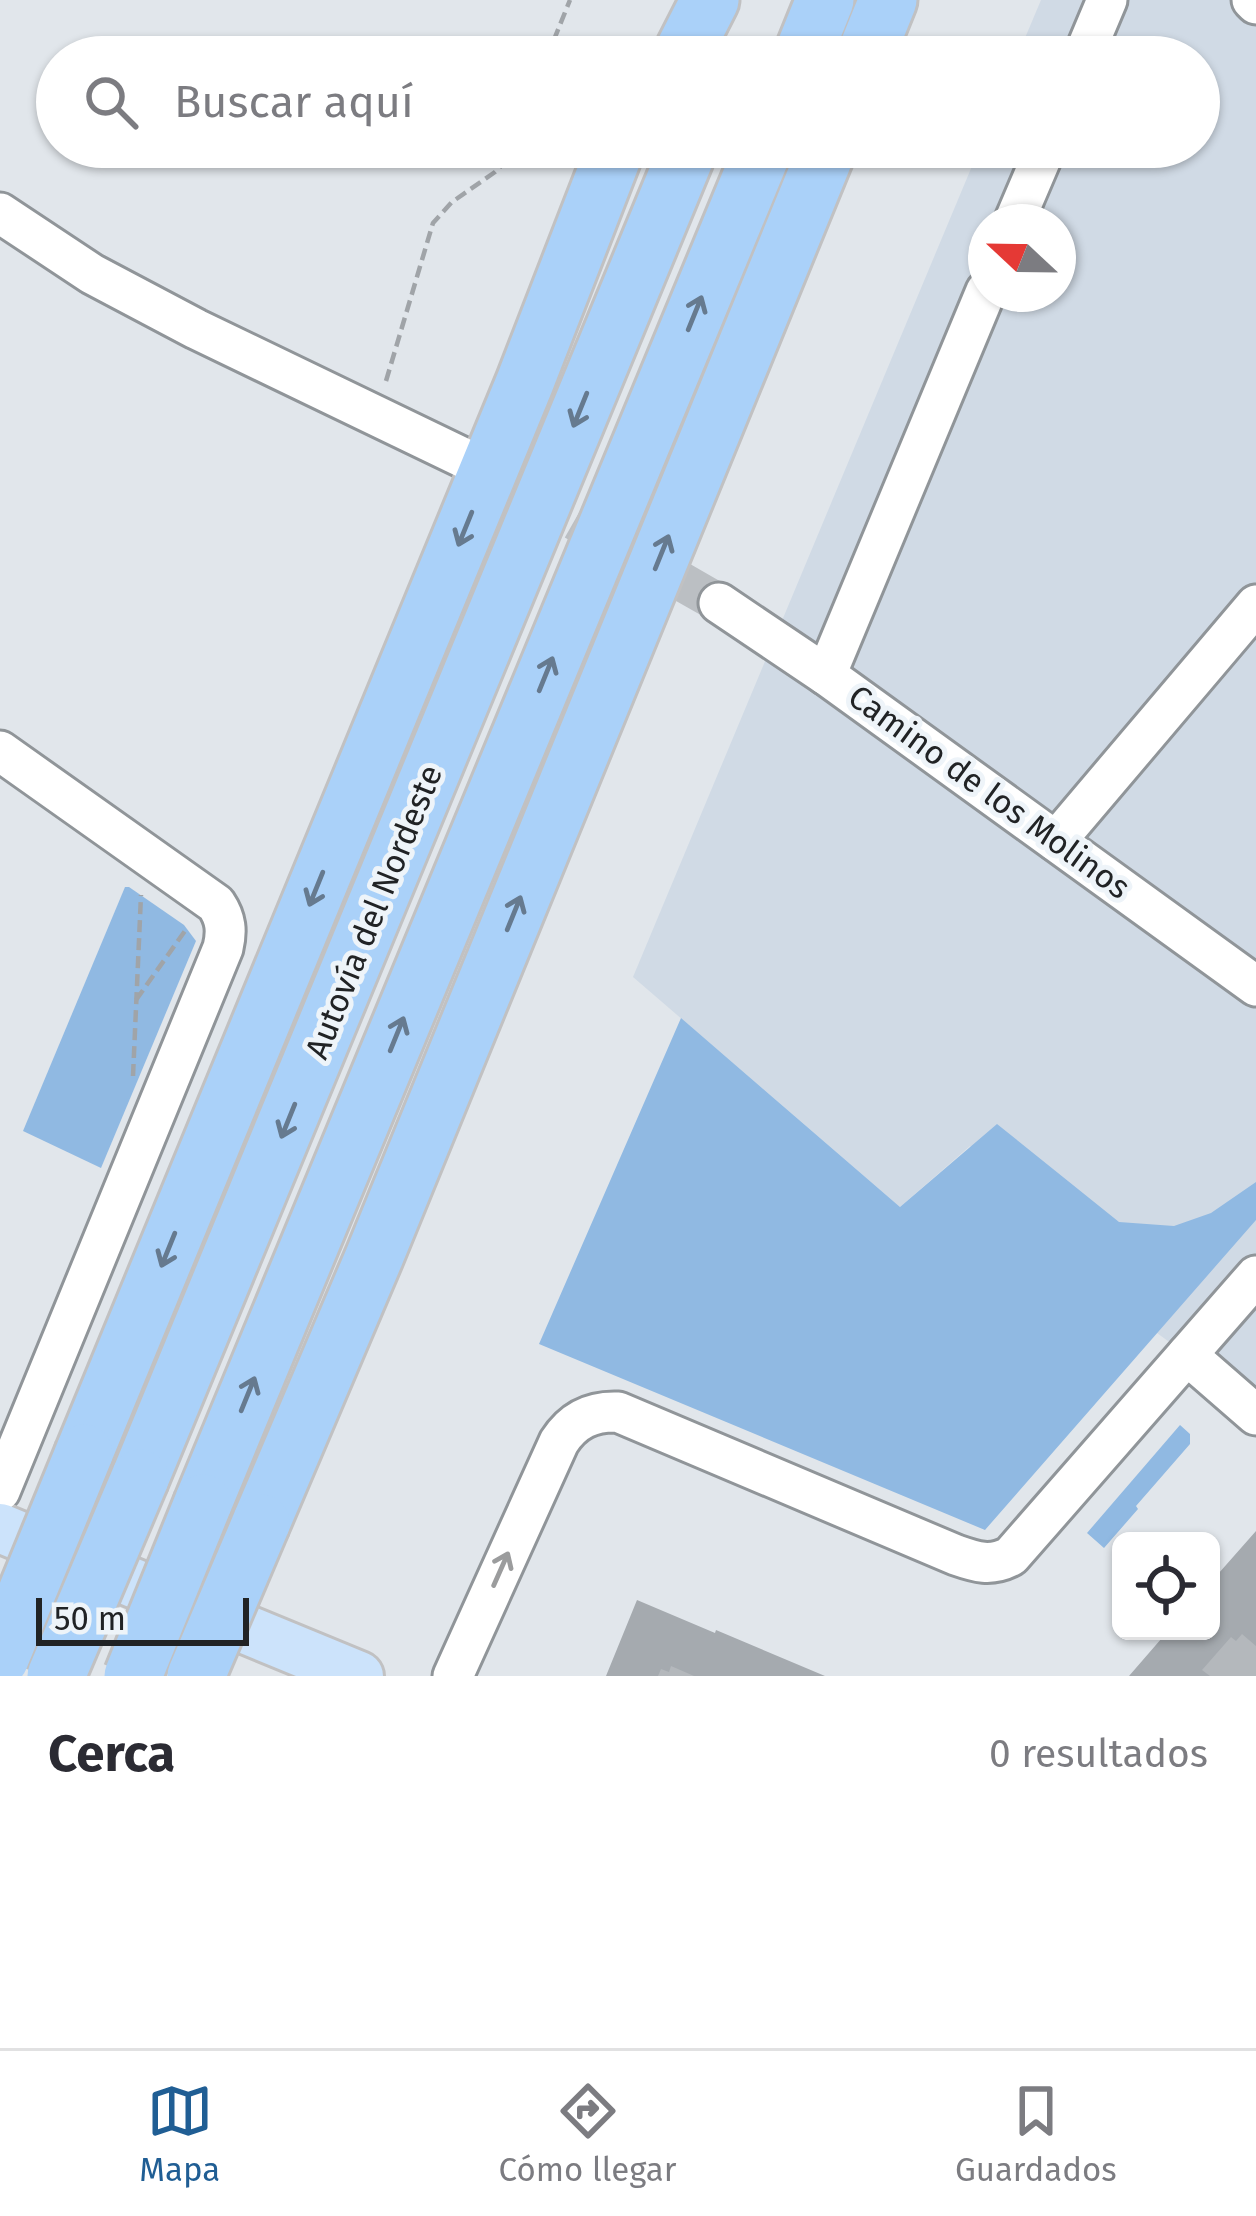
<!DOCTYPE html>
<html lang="es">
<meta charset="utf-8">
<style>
body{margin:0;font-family:"Fira Sans",sans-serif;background:#f2f2f3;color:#2b2b33}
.controls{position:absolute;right:36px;bottom:36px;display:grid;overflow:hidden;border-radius:18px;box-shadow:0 3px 9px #0004}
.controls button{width:108px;height:108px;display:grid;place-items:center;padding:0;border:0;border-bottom:3px solid #e1e1e2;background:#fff;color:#2b2b33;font:60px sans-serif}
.compass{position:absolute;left:968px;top:204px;width:108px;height:108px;border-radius:50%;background:#fff;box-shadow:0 3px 9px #0004;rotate:292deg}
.scale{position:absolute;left:36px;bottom:30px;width:213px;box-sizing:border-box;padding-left:12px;border:6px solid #212325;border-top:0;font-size:33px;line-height:42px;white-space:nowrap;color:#212325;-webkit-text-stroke:9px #eef4f9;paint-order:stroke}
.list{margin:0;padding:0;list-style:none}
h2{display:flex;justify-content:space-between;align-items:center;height:156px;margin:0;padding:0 48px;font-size:51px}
h2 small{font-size:39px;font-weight:400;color:#7c7c81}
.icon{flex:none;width:66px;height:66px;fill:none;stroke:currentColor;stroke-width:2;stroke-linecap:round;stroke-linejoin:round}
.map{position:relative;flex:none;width:1256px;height:1676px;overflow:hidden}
.search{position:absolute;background:#fff;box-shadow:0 3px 9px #0004;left:36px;right:36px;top:36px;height:132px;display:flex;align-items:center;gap:30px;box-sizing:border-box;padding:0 42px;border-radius:66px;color:#7c7c81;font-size:45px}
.sheet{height:372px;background:#fff}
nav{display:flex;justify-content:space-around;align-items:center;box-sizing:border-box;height:168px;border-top:3px solid #e1e1e2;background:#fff;font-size:33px;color:#7c7c81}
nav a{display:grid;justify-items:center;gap:6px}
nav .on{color:#205e94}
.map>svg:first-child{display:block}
</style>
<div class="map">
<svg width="1256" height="1676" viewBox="0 0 1256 1676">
<rect width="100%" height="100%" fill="#e1e6eb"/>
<!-- built -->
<path fill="#d0dae5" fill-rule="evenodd" d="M1041 0H1256V1415L1187 1355 1157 1333 970 1146 900 1207 633 977 980 147H1199V57H1017ZM986 222H1058V294H986Z"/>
<!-- green -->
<g fill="#90b9e2">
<path d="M125 887H129L184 925 196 941 101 1168 23 1131Z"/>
<path d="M681 1018 900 1207 997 1124 1119 1222 1174 1226 1211 1213 1256 1182V1220L985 1530 539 1344Z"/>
<path d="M1180 1425 1190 1434V1444L1136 1506 1138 1509 1104 1548 1087 1533Z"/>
</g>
<!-- shadow -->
<g fill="#0003">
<path d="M1256 1535V1676H1132L1172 1631H1211V1586Z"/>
<path d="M639 1604 817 1676H609Z"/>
</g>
<!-- building -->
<g fill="#a5aaaf">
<path d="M1256 1531V1646L1242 1634 1236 1641 1231 1637 1202 1670 1210 1676H1129L1168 1631H1211V1582Z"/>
<path d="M637 1600 715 1633 716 1630 825 1676H694L671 1666 669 1672 661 1669 658 1676H606Z"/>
</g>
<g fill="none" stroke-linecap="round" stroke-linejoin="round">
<!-- minor-tunnel -->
<path stroke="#bbbfc3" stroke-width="39" stroke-dasharray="39 20" stroke-linecap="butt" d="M472 462 719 603"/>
<!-- minor casing -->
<g stroke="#909599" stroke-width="45">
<g id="minor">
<path d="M1252 0 1256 4"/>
<path d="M1083 57 1107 0"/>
<path d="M0 213 92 274 196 329 472 462"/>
<path d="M1014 222 1046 147"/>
<path d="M719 603 826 675 1256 986"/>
<path d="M826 675 986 291"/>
<path d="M0 751 216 904C226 919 227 931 223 948L0 1491"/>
<path d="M1056 841 1256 605"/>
<path d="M1187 1355 1256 1415"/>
<path d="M453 1676 559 1442C573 1420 592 1411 618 1412L956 1555C976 1562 991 1567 1011 1556L1256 1276"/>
</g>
</g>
<!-- major casing -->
<g stroke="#c1c1c2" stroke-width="54">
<path id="major" d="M0 1528 359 1676"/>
</g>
<!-- highway casing -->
<g stroke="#c1c1c2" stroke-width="63">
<g id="highway">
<path d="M681 57 710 0"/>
<path d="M802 57 825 0"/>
<path d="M865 57 888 0"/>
<path d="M84 1453 525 382 616 147"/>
<path d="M140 1478 689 147"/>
<path d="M203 1503 764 147"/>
<path d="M261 1523 375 1255 828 147"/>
</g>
</g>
<!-- path -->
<g stroke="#a0a4a8" stroke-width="4.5" stroke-dasharray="12 6" stroke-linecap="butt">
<path d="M547 57 570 0"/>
<path d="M386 381 433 223 452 202 495 172 507 160 512 147"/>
<path d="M136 1000 187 928"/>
<path d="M133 1076 141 895"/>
</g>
<!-- minor -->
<use href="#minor" stroke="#fff" stroke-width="39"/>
<!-- major -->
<use href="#major" stroke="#cce3fb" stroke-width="48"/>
<!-- highway -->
<use href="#highway" stroke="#aad1f9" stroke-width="57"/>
<!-- highway-bridge casing -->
<g stroke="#c1c1c2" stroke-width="63" stroke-linecap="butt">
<g id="highway-bridge">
<path d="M0 1658 84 1453"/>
<path d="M56 1676 140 1478"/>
<path d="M133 1676 203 1503"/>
<path d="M196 1676 261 1523"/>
</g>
</g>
<!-- highway-bridge -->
<use href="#highway-bridge" stroke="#aad1f9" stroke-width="57"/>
</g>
<!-- one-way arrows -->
<defs><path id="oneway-shaft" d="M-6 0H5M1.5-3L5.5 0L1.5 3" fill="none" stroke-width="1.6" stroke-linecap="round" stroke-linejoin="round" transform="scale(3)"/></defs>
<g stroke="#667a8f">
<use href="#oneway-shaft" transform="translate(695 313) rotate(-68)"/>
<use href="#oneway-shaft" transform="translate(580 410) rotate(112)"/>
<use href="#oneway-shaft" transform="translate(465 529) rotate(112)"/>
<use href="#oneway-shaft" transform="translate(662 552) rotate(-68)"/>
<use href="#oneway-shaft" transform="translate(546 674) rotate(-68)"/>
<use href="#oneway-shaft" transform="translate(316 889) rotate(112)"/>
<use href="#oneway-shaft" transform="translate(514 913) rotate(-68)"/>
<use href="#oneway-shaft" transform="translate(397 1034) rotate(-68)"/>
<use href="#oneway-shaft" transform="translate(288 1121) rotate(112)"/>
<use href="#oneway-shaft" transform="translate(168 1250) rotate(112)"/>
<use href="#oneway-shaft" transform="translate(248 1394) rotate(-68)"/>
</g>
<use stroke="#9b9c9d" href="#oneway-shaft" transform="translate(501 1569) rotate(-66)"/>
<g text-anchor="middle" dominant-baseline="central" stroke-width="10" stroke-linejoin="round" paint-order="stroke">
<!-- street labels -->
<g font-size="33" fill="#212325" stroke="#eef4f9">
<text transform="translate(989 792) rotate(36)">Camino de los Molinos</text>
<text transform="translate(374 912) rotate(-68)">Autovía del Nordeste</text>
</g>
</g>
</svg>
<div class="controls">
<button><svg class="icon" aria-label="locate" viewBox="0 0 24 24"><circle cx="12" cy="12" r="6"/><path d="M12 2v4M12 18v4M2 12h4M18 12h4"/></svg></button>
</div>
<svg class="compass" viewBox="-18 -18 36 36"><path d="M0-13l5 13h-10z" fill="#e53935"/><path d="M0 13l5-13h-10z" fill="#7c7c81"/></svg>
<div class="scale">50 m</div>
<div class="search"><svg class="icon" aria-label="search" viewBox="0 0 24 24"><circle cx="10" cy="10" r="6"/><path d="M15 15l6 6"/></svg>Buscar aquí</div>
</div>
<section class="sheet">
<h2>Cerca<small>0 resultados</small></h2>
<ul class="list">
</ul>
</section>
<nav>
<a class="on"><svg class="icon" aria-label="map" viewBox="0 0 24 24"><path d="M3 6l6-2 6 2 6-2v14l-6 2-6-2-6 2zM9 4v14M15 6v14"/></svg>Mapa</a>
<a><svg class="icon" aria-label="directions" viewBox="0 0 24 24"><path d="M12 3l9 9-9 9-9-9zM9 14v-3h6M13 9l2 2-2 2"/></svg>Cómo llegar</a>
<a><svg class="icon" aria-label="saved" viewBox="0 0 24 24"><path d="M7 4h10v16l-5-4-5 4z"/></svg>Guardados</a>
</nav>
